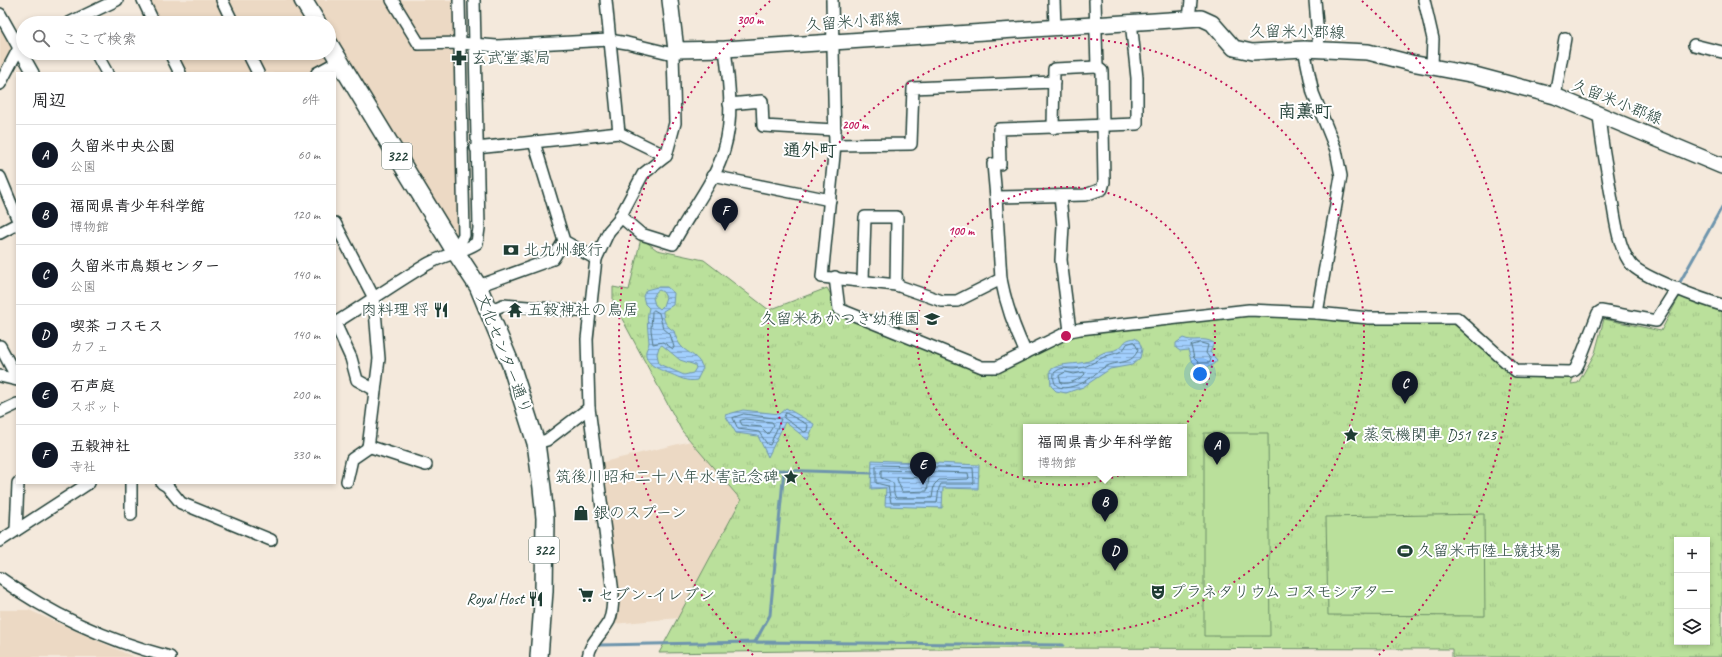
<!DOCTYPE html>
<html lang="ja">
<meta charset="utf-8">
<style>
body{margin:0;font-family:Caveat,"Klee One",sans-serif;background:#f2f2f2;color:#202124}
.controls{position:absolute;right:12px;bottom:12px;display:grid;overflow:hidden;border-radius:0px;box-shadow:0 2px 6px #0003}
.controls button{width:36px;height:36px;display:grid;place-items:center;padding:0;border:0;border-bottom:1px solid #e0e0e0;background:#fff;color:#202124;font:20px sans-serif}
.you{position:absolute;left:1200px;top:374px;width:14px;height:14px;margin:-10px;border:3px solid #fff;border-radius:50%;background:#1a73e8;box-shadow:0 0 0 6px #1a73e833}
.badge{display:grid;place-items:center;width:26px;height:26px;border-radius:50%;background:#111827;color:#fff;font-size:13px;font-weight:700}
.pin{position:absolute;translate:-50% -33px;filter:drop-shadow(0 1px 2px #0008)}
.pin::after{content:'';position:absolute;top:21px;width:14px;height:12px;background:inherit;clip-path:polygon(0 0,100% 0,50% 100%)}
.popup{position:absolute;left:1023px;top:424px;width:164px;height:52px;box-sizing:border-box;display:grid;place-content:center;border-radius:0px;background:#fff;filter:drop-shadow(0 1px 3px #0005);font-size:13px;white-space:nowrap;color:#757577}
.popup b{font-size:15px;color:#202124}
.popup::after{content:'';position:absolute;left:50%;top:100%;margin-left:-8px;border:8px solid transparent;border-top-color:#fff}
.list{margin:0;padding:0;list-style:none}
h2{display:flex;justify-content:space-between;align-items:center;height:52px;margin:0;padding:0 16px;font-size:17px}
h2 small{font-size:13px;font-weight:400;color:#757577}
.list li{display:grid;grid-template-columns:26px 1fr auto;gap:12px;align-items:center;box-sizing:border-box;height:60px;padding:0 16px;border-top:1px solid #e0e0e0}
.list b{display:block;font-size:15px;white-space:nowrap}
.list p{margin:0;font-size:13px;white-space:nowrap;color:#757577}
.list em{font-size:13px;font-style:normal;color:#757577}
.icon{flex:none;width:22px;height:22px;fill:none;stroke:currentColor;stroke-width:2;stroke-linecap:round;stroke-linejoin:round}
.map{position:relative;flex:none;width:1722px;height:657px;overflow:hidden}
.search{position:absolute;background:#fff;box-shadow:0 2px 6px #0003;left:16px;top:16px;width:320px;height:44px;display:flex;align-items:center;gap:10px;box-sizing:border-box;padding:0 14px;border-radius:22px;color:#757577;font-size:15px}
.panel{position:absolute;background:#fff;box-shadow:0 2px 6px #0003;left:16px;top:72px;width:320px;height:412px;border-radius:0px}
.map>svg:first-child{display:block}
</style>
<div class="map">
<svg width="1722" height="657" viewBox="0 0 1722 657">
<defs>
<pattern id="park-tufts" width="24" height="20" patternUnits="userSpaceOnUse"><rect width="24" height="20" fill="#bae09b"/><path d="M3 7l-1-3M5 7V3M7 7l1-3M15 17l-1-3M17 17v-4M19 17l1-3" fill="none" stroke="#9fc186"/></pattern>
<pattern id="water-rules" width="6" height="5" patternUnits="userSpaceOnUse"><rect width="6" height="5" fill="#a2cffd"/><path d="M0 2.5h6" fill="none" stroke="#83a9ce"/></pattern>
</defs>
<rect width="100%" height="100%" fill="#f4e9dc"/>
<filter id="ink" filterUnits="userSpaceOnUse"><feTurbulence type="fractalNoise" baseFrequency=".025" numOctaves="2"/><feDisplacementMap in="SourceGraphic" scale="8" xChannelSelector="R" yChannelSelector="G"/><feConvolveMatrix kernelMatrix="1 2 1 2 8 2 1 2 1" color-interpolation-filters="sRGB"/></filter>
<g filter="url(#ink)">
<!-- built -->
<g fill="#ecd9c4">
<path d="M147 0H217L228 23H159Z"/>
<path d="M227 0H298L311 23H238Z"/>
<path d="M312 0H388L417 48 456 47 460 231 451 240 329 29V23H326Z"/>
<path d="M398 0H455L457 40H422Z"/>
<path d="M0 23 14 47 0 76Z"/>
<path d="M174 53H243L253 73H185Z"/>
<path d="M253 53H328L332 59 308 73H263Z"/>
<path d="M716 435 745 477 747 580 690 617 613 624 599 463Z"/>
<path d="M0 610H29L134 657H0Z"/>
</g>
<!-- park -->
<path fill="url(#park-tufts)" stroke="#6c8e68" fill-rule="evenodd" d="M641 238 657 250 704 260 769 310 827 288 839 309 992 374 1074 335 1252 315H1301L1338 322 1372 324 1451 323 1469 333 1503 368 1517 375 1574 376 1571 384 1578 383 1595 353 1604 319 1661 331 1679 297 1686 295 1722 308V657H1452V649L1010 648 659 653 741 500 682 431 613 302V287L629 290ZM1026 427H1184V473H1026ZM1677 540H1707V642H1677Z"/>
<!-- pitch -->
<g fill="#bae09b" stroke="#6c8e68">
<path d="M1204 433H1268L1270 636H1204Z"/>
<path d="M1484 514 1485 616 1328 615 1326 517Z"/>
</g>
<!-- water -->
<g fill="url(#water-rules)" stroke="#6e95ad" fill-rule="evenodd">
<path d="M657 287H667L674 293 673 305 663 311C663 321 666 326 674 331 681 357 694 348 703 368L697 380C686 382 681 378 671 374 661 370 644 365 646 351 647 348 649 345 649 342 648 331 646 319 649 308L645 304 643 296 646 290ZM659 290 663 292 666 297 663 306 660 309 655 305 653 298 656 292ZM662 345 680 360 695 365 696 368 693 373 684 375 659 364 657 354 659 347Z"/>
<path d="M1135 338 1139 341 1142 349 1140 358 1132 365 1110 369 1083 387 1066 393 1056 391 1051 386 1050 370C1065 361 1073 366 1089 361 1095 359 1099 354 1105 352 1109 351 1114 351 1117 349 1126 345 1121 340 1135 338Z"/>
<path d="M1183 338C1194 343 1203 336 1214 343L1210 352 1217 360C1212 368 1205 368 1197 366L1191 360 1188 350 1180 351 1176 348V343Z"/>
<path d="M786 408 814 424 808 440 785 422 768 457 758 436 736 433 725 415 743 410 779 414Z"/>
<path d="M872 460 979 465 978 489 943 488 942 508 885 506 886 488 871 489Z"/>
</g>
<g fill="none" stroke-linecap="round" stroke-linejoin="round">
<!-- shore -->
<g stroke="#537784" stroke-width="1">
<path d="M654 310 659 313 663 328 670 334 674 347 673 349 663 342 653 344 651 330 652 312Z"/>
<path d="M1134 342 1138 349C1133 366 1117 360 1105 367 1097 371 1090 380 1082 383 1070 388 1051 394 1054 373 1062 366 1065 369 1074 369 1087 368 1095 361 1106 356 1115 353 1122 354 1127 344Z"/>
<path d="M1201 343 1208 345 1206 353 1211 360 1209 363H1199L1194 358 1191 346Z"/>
<path d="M1066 372 1074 374 1084 372 1085 374C1081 379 1068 385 1061 383L1059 376Z"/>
<path d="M786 413 808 425 807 431 804 432 784 418Z"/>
<path d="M744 414 781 419 770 445 767 444 759 432 738 429 733 418Z"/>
<path d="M745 419 772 422 774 425 768 434 761 427 742 425 740 421Z"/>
<path d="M878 465 973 468 974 483 972 484H941L939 488 937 503H891L888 486 876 483V466Z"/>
<path d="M883 470 968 473 969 478 968 479 939 480 934 485 932 498H896C889 486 902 484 881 478V471Z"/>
<path d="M899 477 929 478 927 491 902 492 897 479Z"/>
</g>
<!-- stream -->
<g stroke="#6e95ad" stroke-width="3">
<path d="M1680 282 1722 207"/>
<path d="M776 470 872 473"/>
<path d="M755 642 770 615 784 470"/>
<path d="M599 645 755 642 1063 645"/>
</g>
<!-- minor casing -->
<g stroke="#1f3d34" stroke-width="14">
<g id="minor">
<path d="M143 0 154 23"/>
<path d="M222 0 233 23"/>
<path d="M392 0 419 44 460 43 497 46 609 40 627 43 673 54"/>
<path d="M606 0 619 133 666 156"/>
<path d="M832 0 835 145 822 277 896 285 942 301H957L1001 279 996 197 1085 195 1102 189 1104 182 1102 71 1097 67 1095 0"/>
<path d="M1054 0 1055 26"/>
<path d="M1315 0 1319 50"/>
<path d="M1424 0 1433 39 1432 66"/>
<path d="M0 14 33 73"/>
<path d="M1189 19 1191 0"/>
<path d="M69 23 117 0"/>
<path d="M1694 45 1722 52"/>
<path d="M1304 49 1313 93 1336 150 1341 176 1317 313"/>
<path d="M96 53 107 73"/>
<path d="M170 53 180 73"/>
<path d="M248 53 258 73"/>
<path d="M317 73 339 61"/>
<path d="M0 84 19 48 22 46"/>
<path d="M1555 96 1565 38"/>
<path d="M729 104 762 101 763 126 835 130"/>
<path d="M1599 114C1601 141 1606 163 1610 189 1614 210 1617 247 1631 264 1641 277 1704 300 1722 305"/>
<path d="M1053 128 1054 69 1097 67"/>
<path d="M534 142 564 241 596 259"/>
<path d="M835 145 911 144 913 88 1054 82"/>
<path d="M476 148 619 133"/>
<path d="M712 176 830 200"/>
<path d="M0 177 17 218"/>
<path d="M1060 196 1063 226 1061 260 1070 331"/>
<path d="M996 197 993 164H1000L999 129 1137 124V78L1131 21"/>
<path d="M620 216 641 234 673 244C688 214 715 182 724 150 734 117 729 83 725 49"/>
<path d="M335 223 374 298 379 359 368 448 352 459 347 481"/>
<path d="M0 233 17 224"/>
<path d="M455 251 464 235 459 0"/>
<path d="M835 277 839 309 982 367H997L1070 331 1080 329 1249 310 1317 313 1369 318H1457L1516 371 1571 372 1575 370 1579 362 1598 313 1601 311 1656 321 1677 288"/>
<path d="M1001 279C1006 305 1014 328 1026 353"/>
<path d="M863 281 865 217H897L896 285"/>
<path d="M478 286 553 259 564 241"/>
<path d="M489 311 503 305 590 312"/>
<path d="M335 323C366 304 395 283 426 265 442 255 461 253 477 243L479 228 474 0"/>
<path d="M335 323 351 358 357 380 375 390"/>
<path d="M0 346 17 378"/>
<path d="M0 376 17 380"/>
<path d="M0 412 17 404"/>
<path d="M536 443 547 440 589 408"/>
<path d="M368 446 426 465"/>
<path d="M162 483 167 486 181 503 271 540"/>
<path d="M131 515V483"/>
<path d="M16 530 18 483"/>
<path d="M0 541 89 483"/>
<path d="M0 578C51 615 109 641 170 657"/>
<path d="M588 657C590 642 602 634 609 621 613 613 613 602 613 593L589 408 587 339 596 259 609 231 618 221 643 174 666 156 675 123 673 54 676 50"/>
</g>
</g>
<!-- major casing -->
<g stroke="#1f3d34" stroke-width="18">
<path id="major" d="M670 0 676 50 725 49 1201 18 1212 23 1234 48 1252 52 1304 49 1368 52 1411 63 1475 75 1555 96 1722 166"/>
</g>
<!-- highway casing -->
<g stroke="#1f3d34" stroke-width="20">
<g id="highway">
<path d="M303 0 317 23"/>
<path d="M329 44 455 251 478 286 511 365 536 443 542 488 545 518 544 591 539 657"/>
</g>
</g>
<!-- minor -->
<use href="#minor" stroke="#fff" stroke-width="11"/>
<!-- major -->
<use href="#major" stroke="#fff" stroke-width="15"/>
<!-- highway -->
<use href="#highway" stroke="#fff" stroke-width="17"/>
</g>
</g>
<!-- distance rings -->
<g fill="none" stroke="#c2185b" stroke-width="2" stroke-dasharray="2 4">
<circle cx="1066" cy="336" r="149"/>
<circle cx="1066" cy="336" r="298"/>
<path d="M753 655A447 447 0 0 1 770 1M1362 1A447 447 0 0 1 1379 655"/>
</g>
<!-- icons -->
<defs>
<g id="pharmacy-bare" transform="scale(1.2)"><path d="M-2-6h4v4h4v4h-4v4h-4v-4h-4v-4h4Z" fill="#1f3d34" stroke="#fff" stroke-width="2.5" paint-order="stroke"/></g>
<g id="bank-bare" transform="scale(1.2)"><path d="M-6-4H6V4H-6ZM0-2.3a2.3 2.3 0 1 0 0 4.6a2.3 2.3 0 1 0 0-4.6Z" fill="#1f3d34" stroke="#fff" stroke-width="2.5" paint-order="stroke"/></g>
<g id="restaurant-bare" transform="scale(1.2)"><path d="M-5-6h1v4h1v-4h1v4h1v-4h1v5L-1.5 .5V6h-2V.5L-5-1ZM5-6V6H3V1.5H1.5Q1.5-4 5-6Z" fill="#1f3d34" stroke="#fff" stroke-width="2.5" paint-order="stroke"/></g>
<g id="temple-bare" transform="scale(1.2)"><path d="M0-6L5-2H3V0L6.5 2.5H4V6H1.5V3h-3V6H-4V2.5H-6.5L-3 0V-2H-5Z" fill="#1f3d34" stroke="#fff" stroke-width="2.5" paint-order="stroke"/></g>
<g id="school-bare" transform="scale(1.2)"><path d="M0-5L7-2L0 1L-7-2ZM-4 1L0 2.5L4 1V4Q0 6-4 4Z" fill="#1f3d34" stroke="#fff" stroke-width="2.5" paint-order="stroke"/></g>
<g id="sight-bare" transform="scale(1.2)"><path d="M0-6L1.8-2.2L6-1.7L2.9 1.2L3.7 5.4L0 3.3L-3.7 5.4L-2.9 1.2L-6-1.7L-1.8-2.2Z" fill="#1f3d34" stroke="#fff" stroke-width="2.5" paint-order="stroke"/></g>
<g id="shop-bare" transform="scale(1.2)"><path d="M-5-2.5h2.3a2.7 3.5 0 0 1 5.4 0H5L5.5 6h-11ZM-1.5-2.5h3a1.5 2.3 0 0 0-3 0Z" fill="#1f3d34" stroke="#fff" stroke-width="2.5" paint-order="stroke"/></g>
<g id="stadium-bare" transform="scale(1.2)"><path d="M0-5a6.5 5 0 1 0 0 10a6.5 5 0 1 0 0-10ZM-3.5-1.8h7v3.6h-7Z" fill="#1f3d34" stroke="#fff" stroke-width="2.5" paint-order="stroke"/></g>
<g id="theatre-bare" transform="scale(1.2)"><path d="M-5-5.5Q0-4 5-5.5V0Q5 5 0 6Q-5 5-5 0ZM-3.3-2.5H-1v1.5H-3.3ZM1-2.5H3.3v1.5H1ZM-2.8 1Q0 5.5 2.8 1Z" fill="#1f3d34" stroke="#fff" stroke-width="2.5" paint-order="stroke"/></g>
<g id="supermarket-bare" transform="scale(1.2)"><path d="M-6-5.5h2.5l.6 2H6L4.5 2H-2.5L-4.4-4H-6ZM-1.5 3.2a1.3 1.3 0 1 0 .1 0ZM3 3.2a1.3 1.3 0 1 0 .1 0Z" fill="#1f3d34" stroke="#fff" stroke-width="2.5" paint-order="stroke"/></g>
</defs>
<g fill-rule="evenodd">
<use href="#pharmacy-bare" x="459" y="58"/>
<use href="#bank-bare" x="511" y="250"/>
<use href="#restaurant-bare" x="441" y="310"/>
<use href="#temple-bare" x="515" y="310"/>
<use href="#school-bare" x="932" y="319"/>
<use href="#sight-bare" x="1351" y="435"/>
<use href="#sight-bare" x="791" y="477"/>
<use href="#shop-bare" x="581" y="513"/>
<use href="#stadium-bare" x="1405" y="551"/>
<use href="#theatre-bare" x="1158" y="592"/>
<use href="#supermarket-bare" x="586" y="595"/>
<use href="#restaurant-bare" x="536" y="599"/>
</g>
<g text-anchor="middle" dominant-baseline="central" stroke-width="4" stroke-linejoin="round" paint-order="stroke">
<!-- shield labels -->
<g fill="#fff" stroke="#627771" stroke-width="1">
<rect x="382" y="143" width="30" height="26" rx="3"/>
<rect x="529" y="537" width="30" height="26" rx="3"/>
</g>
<g font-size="15" font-weight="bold" fill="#1f3d34">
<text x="397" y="156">322</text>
<text x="544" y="550">322</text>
</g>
<!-- street labels -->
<g font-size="16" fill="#1f3d34" stroke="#fff">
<text transform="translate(853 22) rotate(-4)">久留米小郡線</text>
<text transform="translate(1297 32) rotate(1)">久留米小郡線</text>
<text transform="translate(1617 102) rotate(22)">久留米小郡線</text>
<text transform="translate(504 354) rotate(69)">文化センター通り</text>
</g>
<!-- poi labels -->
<g font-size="16" fill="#1f3d34" stroke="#fff" text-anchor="start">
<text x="471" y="58">玄武堂薬局</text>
<text x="523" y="250">北九州銀行</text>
<text x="429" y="310" text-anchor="end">肉料理 将</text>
<text x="527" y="310">五穀神社の鳥居</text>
<text x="920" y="319" text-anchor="end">久留米あかつき幼稚園</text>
<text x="1363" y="435">蒸気機関車 D51 923</text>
<text x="779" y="477" text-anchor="end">筑後川昭和二十八年水害記念碑</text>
<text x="593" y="513">銀のスプーン</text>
<text x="1417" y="551">久留米市陸上競技場</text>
<text x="1170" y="592">プラネタリウム コスモシアター</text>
<text x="598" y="595">セブン-イレブン</text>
<text x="524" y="599" text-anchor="end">Royal Host</text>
</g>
<!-- quarter labels -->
<g font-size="18" font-weight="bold" fill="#1f3d34" stroke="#fff">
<text x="1305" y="111">南薫町</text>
<text x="810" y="150">通外町</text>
</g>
</g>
<circle cx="1066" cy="336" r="6" fill="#c2185b" stroke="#fff" stroke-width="2"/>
<g font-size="12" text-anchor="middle" font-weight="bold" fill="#c2185b" stroke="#fff" stroke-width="4" stroke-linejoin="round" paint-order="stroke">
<text x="750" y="24">300 m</text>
<text x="855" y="129">200 m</text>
<text x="961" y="235">100 m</text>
</g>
</svg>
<div class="controls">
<button>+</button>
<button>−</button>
<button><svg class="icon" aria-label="layers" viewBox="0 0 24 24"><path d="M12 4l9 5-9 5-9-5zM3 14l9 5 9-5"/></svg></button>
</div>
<div class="you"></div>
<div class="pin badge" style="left:1217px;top:465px">A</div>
<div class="pin badge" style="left:1105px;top:522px">B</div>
<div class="popup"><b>福岡県青少年科学館</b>博物館</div>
<div class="pin badge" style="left:1405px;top:404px">C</div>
<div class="pin badge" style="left:1115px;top:571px">D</div>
<div class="pin badge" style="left:923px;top:485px">E</div>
<div class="pin badge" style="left:725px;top:231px">F</div>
<div class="search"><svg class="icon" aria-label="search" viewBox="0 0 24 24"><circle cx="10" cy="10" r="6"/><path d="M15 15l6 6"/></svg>ここで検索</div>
<section class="panel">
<h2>周辺<small>6件</small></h2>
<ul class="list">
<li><span class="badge">A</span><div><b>久留米中央公園</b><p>公園</p></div><em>60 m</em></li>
<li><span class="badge">B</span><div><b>福岡県青少年科学館</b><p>博物館</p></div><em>120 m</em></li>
<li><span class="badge">C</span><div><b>久留米市鳥類センター</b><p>公園</p></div><em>140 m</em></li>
<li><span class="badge">D</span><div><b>喫茶 コスモス</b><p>カフェ</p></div><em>140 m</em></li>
<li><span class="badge">E</span><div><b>石声庭</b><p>スポット</p></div><em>200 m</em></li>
<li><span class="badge">F</span><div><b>五穀神社</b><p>寺社</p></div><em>330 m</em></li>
</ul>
</section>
</div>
